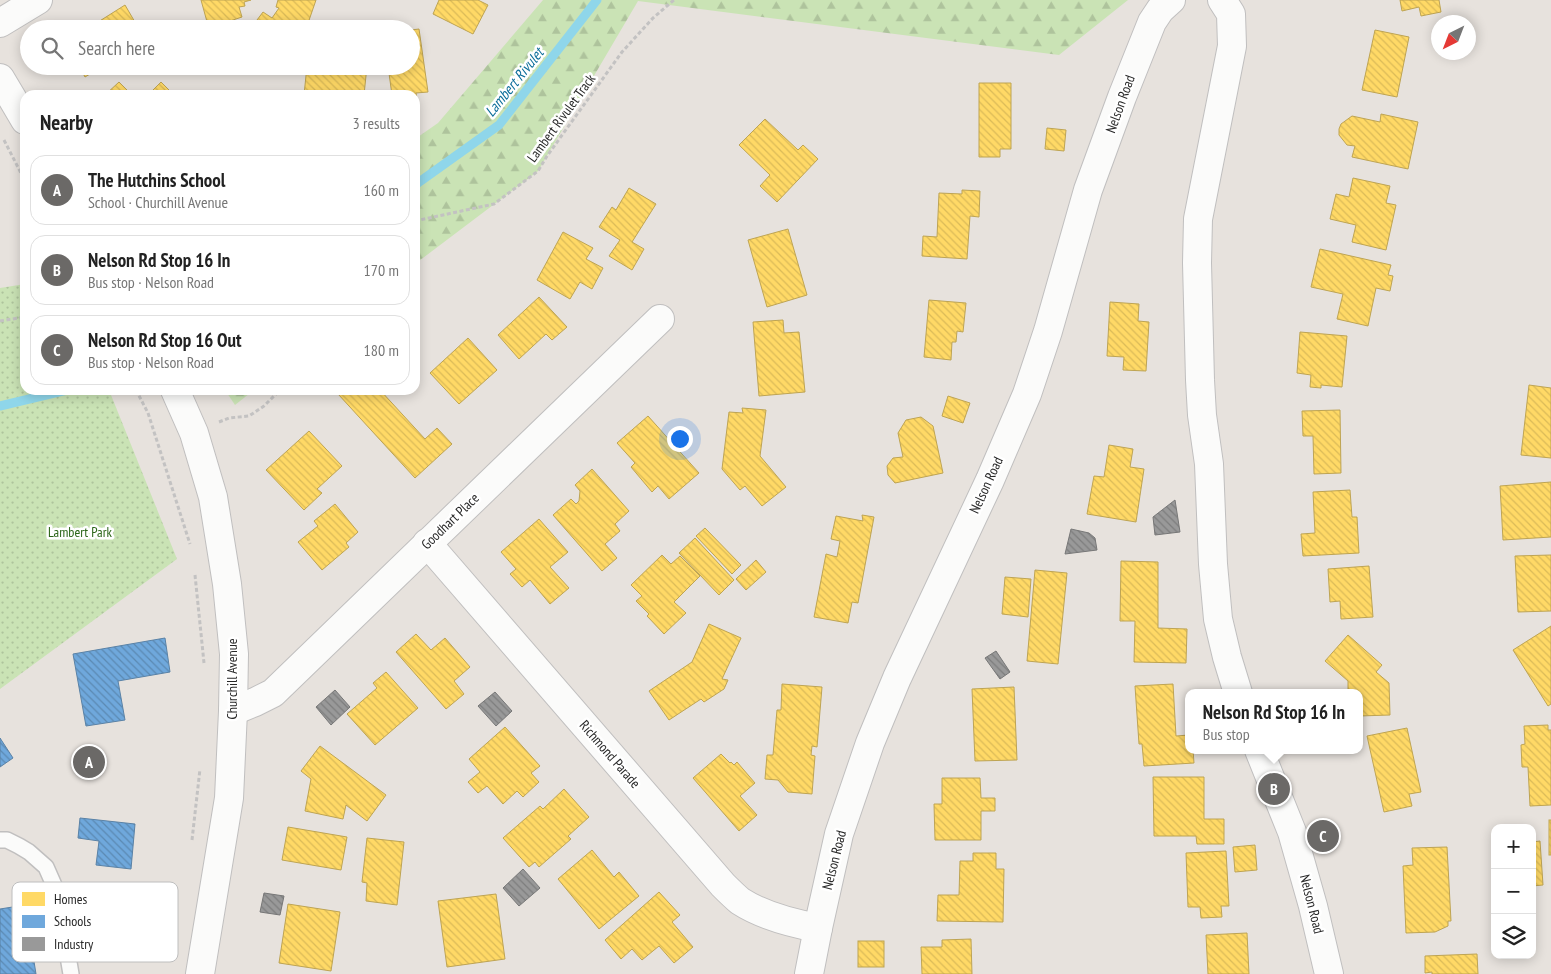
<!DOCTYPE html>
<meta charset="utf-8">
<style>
body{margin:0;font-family:"PT Sans Narrow",sans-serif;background:#f2f2f2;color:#222}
.controls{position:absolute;right:15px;bottom:15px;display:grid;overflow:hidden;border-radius:10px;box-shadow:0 2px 12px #0003}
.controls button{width:45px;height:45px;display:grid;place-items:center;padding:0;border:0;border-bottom:1px solid #e0e0e0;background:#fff;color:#222;font:25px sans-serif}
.compass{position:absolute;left:1431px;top:15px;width:45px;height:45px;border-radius:50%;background:#fff;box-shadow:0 2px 12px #0003;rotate:222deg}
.you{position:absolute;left:679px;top:438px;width:18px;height:18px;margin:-12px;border:4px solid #fff;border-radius:50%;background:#1a73e8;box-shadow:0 0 0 8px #1a73e833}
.badge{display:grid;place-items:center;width:32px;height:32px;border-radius:50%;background:#6b6967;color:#fff;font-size:16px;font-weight:700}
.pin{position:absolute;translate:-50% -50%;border:2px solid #fff;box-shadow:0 1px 5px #0006}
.popup{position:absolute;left:1185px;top:689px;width:178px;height:65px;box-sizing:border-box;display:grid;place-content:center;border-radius:10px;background:#fff;filter:drop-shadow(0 1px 4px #0005);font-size:16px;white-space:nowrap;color:#767676}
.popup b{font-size:19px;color:#222}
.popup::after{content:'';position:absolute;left:50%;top:100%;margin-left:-10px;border:10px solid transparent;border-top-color:#fff}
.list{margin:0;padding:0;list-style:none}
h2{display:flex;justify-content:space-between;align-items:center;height:65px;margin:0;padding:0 20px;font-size:21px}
h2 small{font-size:16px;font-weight:400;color:#767676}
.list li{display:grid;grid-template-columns:32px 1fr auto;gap:15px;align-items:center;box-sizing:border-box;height:70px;margin:0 10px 10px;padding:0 10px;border:1px solid #e0e0e0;border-radius:15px}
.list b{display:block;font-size:19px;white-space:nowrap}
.list p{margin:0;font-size:16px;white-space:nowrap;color:#767676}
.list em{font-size:16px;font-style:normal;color:#767676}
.icon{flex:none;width:28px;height:28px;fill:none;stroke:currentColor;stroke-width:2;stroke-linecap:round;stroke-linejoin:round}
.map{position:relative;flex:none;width:1551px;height:974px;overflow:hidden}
.search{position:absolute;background:#fff;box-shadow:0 2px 12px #0003;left:20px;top:20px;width:400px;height:55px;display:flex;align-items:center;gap:12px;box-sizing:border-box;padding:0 18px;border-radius:28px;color:#767676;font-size:19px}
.panel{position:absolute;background:#fff;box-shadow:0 2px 12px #0003;left:20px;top:90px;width:400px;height:305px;border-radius:15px}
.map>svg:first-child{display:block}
</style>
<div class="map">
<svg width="1551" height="974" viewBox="0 0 1551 974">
<defs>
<pattern id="forest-firs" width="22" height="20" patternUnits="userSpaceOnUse" patternTransform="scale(1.25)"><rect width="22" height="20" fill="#cae3b5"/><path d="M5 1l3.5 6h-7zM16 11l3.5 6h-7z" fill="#aec39c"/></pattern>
<pattern id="park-dots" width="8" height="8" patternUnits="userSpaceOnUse" patternTransform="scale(1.25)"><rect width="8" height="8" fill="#cae3b5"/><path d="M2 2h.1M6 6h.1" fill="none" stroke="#aec39c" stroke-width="1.8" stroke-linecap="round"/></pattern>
<pattern id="homes-back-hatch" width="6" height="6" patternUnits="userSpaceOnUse" patternTransform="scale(1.25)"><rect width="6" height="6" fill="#ffd966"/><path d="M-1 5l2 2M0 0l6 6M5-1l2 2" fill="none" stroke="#dbba58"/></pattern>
<pattern id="schools-back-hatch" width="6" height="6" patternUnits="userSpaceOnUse" patternTransform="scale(1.25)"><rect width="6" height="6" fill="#6fa8dc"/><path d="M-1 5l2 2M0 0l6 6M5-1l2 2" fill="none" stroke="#5b89b2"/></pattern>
<pattern id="industry-back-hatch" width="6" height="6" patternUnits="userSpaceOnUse" patternTransform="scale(1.25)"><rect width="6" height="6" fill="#999"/><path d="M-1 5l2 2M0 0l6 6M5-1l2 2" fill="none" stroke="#7d7d7d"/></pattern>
</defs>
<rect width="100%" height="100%" fill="#e7e2dd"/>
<!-- forest -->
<g fill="url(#forest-firs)">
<path d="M543 0H1128L1059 55 638 1 538 171 415 264V139L438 123Z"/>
<path d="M225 390H254L235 405Z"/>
</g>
<!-- park -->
<path fill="url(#park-dots)" d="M25 284V390H109L177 559 0 689V288Z"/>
<!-- homes -->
<g fill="url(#homes-back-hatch)" stroke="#bea453">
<path d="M201 0H251L244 2 245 6 239 7 242 17 230 21 233 29H209Z"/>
<path d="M278 0H316L306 29 251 28 263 12 272 18 279 8 276 7Z"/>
<path d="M439 0H478L488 5 473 34 433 14Z"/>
<path d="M1400 0H1439L1441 12 1421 16 1419 7 1402 11Z"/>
<path d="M125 5 139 29H87Z"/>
<path d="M419 29 428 92 416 93 418 107H415V95H392L388 66H411V30Z"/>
<path d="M1375 30 1409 37 1397 97 1362 90Z"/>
<path d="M79 66H117L104 74 100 68 85 77Z"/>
<path d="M307 66H367L364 95H304Z"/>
<path d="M119 82 132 95H105Z"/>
<path d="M161 82 174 95H148Z"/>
<path d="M979 83H1011V149H1000V157H979Z"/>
<path d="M1381 114 1418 122 1408 169 1352 157 1355 146 1347 145 1339 135V129L1341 124 1352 116 1380 122Z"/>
<path d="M765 119 798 150 803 145 818 159 777 202 760 186 770 175 739 145Z"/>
<path d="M1047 128 1066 130 1064 151 1045 149Z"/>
<path d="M1353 178 1390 186 1386 203 1396 205 1386 250 1352 242 1356 225 1330 219 1336 194 1349 197Z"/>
<path d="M629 188 656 204 632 242 644 249 632 270 609 256 620 240 599 227 612 207 616 210Z"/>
<path d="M962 190 980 191 979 217 970 216 967 259 922 256 923 236 937 237 939 193 962 194Z"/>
<path d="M788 229 807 295 767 307 748 240Z"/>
<path d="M563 232 593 248 586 259 603 268 592 289 580 282 570 299 537 280Z"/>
<path d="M1320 249 1391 265 1388 275 1393 276 1390 291 1376 288 1368 326 1337 319 1343 294 1311 287Z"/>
<path d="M539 297 567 327 552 340 546 334 519 359 498 335Z"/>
<path d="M929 300 966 303 963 332 957 331 956 342H952L951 360 924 357Z"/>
<path d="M1110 302 1139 304 1138 321 1149 322 1146 371 1123 370 1124 357 1107 356Z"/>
<path d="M783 320 784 333 799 332 805 392 759 396 753 322Z"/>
<path d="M1300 332 1347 336 1342 387 1321 385V388L1310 387 1311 375 1297 373Z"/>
<path d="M468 338 497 370 459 404 430 373Z"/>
<path d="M1529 385 1551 388V458L1521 455Z"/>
<path d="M343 390H380L425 439 437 428 452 444 415 478 338 394Z"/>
<path d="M948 396 970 403 963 423 942 416Z"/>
<path d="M742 408 766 410 760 456 786 487 762 506 745 486 740 490 722 469 729 412 743 413Z"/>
<path d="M1340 410 1341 473 1314 474 1313 436H1303L1302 411Z"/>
<path d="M648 416 699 473 669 499 658 486 652 492 631 467 635 463 617 443Z"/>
<path d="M921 417 933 426 943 473 895 483 888 475 887 466 893 458 903 457 898 433 906 420Z"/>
<path d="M309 431 342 466 317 489 322 493 304 510 266 470Z"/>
<path d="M1109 445 1133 449 1130 467 1144 469 1136 522 1087 514 1094 476 1104 477Z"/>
<path d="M592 469 629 511 615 524 620 531 605 544 617 558 602 571 553 515 571 499 576 504 579 501 580 491 575 485Z"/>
<path d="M1551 482V537L1503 540 1500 486Z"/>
<path d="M1350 490 1352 517H1357L1359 553 1303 556 1301 534 1315 533 1313 492Z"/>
<path d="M335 504 358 532 346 543 349 547 322 570 298 542 318 526 314 521Z"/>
<path d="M862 515 874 517 858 603 852 602 848 623 814 617 826 554 837 557 840 541 831 539 836 516 863 521Z"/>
<path d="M539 519 568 552 550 567 569 588 550 604 530 580 522 587 510 574 516 569 501 552Z"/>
<path d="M705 528 741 565 732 574 696 536Z"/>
<path d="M695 538 734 580 719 595 679 553Z"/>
<path d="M662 555 671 564 680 556 700 576 674 602 686 613 664 634 647 616 649 614 636 601 642 596 631 585Z"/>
<path d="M1551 555V611L1518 612 1515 556Z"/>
<path d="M756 560 766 572 746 590 736 579Z"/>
<path d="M1121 561 1158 562V628L1187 629 1186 663 1134 662 1135 621H1120Z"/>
<path d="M1369 566 1373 617 1341 619 1340 601 1330 602 1328 569Z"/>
<path d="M1035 570 1067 573 1058 664 1027 661Z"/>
<path d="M1005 577 1031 579 1028 617 1002 614Z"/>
<path d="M709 624 741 638 722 679 728 680 724 689 704 702 701 699 669 720 649 691 692 662Z"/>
<path d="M1551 626V704L1548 706 1513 650Z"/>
<path d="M416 634 431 650 445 638 470 667 454 681 464 694 446 709 396 652Z"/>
<path d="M1348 635 1382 665 1376 672 1389 683 1390 715 1359 716V693H1348V681L1325 661Z"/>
<path d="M386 672 418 708 375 745 347 714 377 688 373 683Z"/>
<path d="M782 684 822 687 817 747 812 746 811 755 815 756 812 794 788 792 778 780 765 779 767 755H773L777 710H781Z"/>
<path d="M1173 684 1176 736 1189 735V750H1193L1194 763 1144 766 1142 744H1139L1135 686Z"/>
<path d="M1014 687 1017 760 975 761 972 689Z"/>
<path d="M1548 725V730H1551V805L1530 806 1528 767H1522L1521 745 1525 744 1524 726Z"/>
<path d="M505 727 540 766 531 773 539 782 523 797 517 791 503 804 487 786 478 793 468 782 480 772 469 759Z"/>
<path d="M1407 728 1421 792 1409 794 1412 806 1384 812 1367 736Z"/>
<path d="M320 746 386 795 367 821 346 805 343 819 305 811 311 779 301 771Z"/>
<path d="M721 754 730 763 731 762 734 765 737 762 755 783 740 796 757 815 739 831 693 778Z"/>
<path d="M1153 777H1204V819H1224V844H1197L1196 836H1154Z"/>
<path d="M942 778H980L981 798H995V811H981V840H935L934 804H942Z"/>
<path d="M564 789 589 817 568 836 571 839 539 867 535 862 529 867 503 838 540 806 543 809Z"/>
<rect x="1549" y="820" width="2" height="35"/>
<path d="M288 827 347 837 341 870 282 860Z"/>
<path d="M367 838 404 842 397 905 366 901 367 883 362 882Z"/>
<path d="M1540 841 1543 885 1532 886V842Z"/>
<path d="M1255 845 1257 870 1235 872 1233 847Z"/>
<path d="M1447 847 1451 921H1448V926L1435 932 1406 933 1403 866 1413 865 1412 848Z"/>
<path d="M592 850 614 877 619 872 639 896 599 929 558 879Z"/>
<path d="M1226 851 1229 906H1221L1222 917 1201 918 1200 907H1188L1186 853Z"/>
<path d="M973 853H996V869H1004L1003 922 937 921 938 895H959L960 861H973Z"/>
<path d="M659 892 680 915 672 922 693 947 674 963 659 946 642 960 632 949 621 959 605 940Z"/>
<path d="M496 894 505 959 447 967 438 901Z"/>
<path d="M288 904 340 912 331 971 279 963Z"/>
<path d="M1247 933 1249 974H1208L1206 935Z"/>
<path d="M971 939 972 974H922L921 947H942V940Z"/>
<rect x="858" y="941" width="26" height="26"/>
<path d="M1477 954 1478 974H1432V972L1425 973V956Z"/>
</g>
<!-- schools -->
<g fill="url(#schools-back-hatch)" stroke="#5a82a6">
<path d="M165 638 170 672 118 681 125 720 86 726 73 654Z"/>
<path d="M0 738 13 758 0 767Z"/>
<path d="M80 818 135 824 131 869 96 865 99 841 78 838Z"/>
<path d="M25 905 36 974H0V909Z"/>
<path d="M96 905 139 908 135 956 92 953Z"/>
</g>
<!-- industry -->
<g fill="url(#industry-back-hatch)" stroke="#777">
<path d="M1175 500 1180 532 1155 535 1153 517Z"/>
<path d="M1071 529 1089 533 1095 538 1097 550 1065 554Z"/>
<path d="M996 651 1010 672 1000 679 985 658Z"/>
<path d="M335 690 350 707 331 725 316 707Z"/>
<path d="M495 692 512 711 496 726 478 706Z"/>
<path d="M523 869 540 888 519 906 503 888Z"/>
<path d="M264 893 284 896 280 915 260 912Z"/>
</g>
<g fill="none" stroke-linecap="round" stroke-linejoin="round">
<!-- stream -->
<g stroke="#8fd6ea" stroke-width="9">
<path d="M415 185 499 125 597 0"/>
<path d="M0 406 67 390"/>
</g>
<!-- lane casing -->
<g stroke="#c0bfbf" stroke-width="18">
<path id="lane" d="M0 840H7L19 846 29 852 46 867 57 892 71 974"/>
</g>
<!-- street casing -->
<g stroke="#c0bfbf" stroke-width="30">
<g id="street">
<path d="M0 23 38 0"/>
<path d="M427 543 723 885C728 890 734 896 740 901 763 916 791 923 818 928"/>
<path d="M233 711 255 702 273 693 660 319"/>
</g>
</g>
<!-- secondary casing -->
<g stroke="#c0bfbf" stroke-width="30">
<g id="secondary">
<path d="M1222 0 1231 14 1232 46 1198 219 1197 263 1200 380 1202 415 1209 464 1213 564 1218 619 1227 657 1238 693"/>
<path d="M0 78 25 120"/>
<path d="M175 390 194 433 213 497 227 584 234 654 233 711 229 798 200 974"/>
<path d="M1259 750 1292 832 1313 906 1329 974"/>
<path d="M809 974 818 928 839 834 870 743 897 678 990 480 1027 394 1048 331 1088 190 1122 97 1152 22 1160 10 1171 0"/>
</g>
</g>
<!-- path -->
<g stroke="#c3c2c2" stroke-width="3" stroke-dasharray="4 2.5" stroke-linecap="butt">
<path d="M4 140 25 181"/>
<path d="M415 221 494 204 538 171 547 156 622 52 653 18 674 0"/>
<path d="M0 321 25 317"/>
<path d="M136 390 148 413 190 544"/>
<path d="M219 422 229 418 249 416 264 406 280 390"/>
<path d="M195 575 204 663"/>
<path d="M192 840 200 769"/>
</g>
<!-- lane -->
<use href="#lane" stroke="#fbfbfa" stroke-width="15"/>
<!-- street -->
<use href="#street" stroke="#fbfbfa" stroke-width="28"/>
<!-- secondary -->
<use href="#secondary" stroke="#fbfbfa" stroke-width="28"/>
</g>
<g text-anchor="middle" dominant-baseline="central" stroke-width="5" stroke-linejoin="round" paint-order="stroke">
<!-- street labels -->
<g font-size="14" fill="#282828" stroke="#fff">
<text transform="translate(1120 104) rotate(-70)">Nelson Road</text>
<text transform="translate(561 118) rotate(-54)">Lambert Rivulet Track</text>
<text transform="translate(986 485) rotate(-65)">Nelson Road</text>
<text transform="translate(450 521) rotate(-44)">Goodhart Place</text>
<text transform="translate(232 679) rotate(-90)">Churchill Avenue</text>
<text transform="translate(610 754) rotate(49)">Richmond Parade</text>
<text transform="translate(834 860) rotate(-76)">Nelson Road</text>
<text transform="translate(1312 904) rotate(76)">Nelson Road</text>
</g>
<!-- park labels -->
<g font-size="14" fill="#2b6518" stroke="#fff">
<text x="80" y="532">Lambert Park</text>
</g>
<!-- water labels -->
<g font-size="15" font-style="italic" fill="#0b6d99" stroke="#fff">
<text transform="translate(514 82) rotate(-51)">Lambert Rivulet</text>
</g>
</g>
<!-- legend -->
<rect x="12" y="882" width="166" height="80" rx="8" fill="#fff" stroke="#bebebe" stroke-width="1"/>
<rect x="22" y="892" width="23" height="14" fill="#ffd966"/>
<rect x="22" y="915" width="23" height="13" fill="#6fa8dc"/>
<rect x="22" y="937" width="23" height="14" fill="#999"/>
<g font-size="14" fill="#282828">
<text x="54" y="904">Homes</text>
<text x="54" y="926">Schools</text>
<text x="54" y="949">Industry</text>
</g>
</svg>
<div class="controls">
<button>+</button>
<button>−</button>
<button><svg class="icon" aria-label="layers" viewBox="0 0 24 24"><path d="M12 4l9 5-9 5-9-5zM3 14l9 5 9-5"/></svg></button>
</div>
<svg class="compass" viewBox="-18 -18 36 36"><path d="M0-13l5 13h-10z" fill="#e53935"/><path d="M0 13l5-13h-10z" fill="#767676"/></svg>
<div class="you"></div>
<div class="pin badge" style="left:89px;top:762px">A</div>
<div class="pin badge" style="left:1274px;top:789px">B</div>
<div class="popup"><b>Nelson Rd Stop 16 In</b>Bus stop</div>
<div class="pin badge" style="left:1323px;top:836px">C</div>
<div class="search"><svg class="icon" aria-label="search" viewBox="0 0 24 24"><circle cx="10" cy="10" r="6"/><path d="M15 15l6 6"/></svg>Search here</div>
<section class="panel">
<h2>Nearby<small>3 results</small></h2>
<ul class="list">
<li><span class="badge">A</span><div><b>The Hutchins School</b><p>School · Churchill Avenue</p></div><em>160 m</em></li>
<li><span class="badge">B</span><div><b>Nelson Rd Stop 16 In</b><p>Bus stop · Nelson Road</p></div><em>170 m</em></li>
<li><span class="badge">C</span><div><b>Nelson Rd Stop 16 Out</b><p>Bus stop · Nelson Road</p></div><em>180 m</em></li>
</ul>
</section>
</div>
